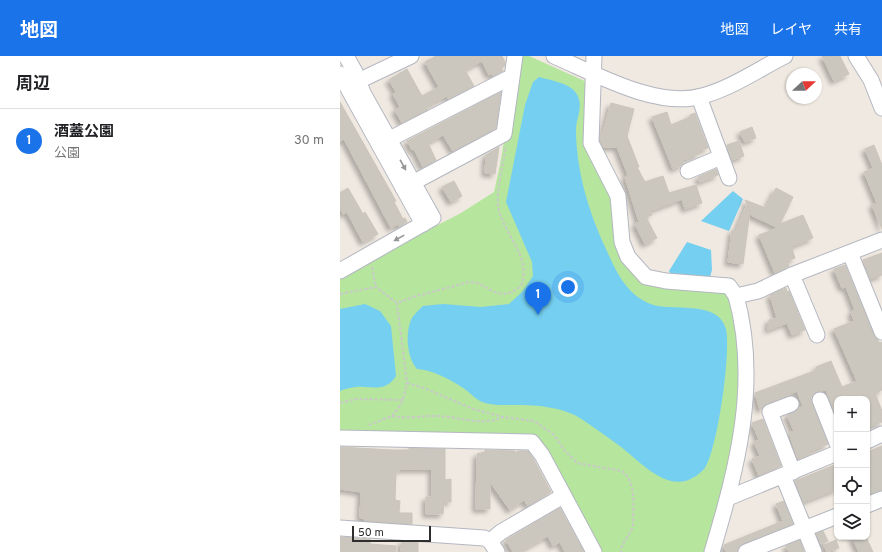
<!DOCTYPE html>
<html lang="ja">
<meta charset="utf-8">
<style>
body{margin:0;font-family:Overpass,"Noto Sans JP",sans-serif;background:#f2f2f2;color:#202124}
.controls{position:absolute;right:12px;bottom:12px;display:grid;overflow:hidden;border-radius:8px;box-shadow:0 1px 3px #0004}
.controls button{width:36px;height:36px;display:grid;place-items:center;padding:0;border:0;border-bottom:1px solid #e0e0e0;background:#fff;color:#202124;font:20px sans-serif}
.compass{position:absolute;left:446px;top:12px;width:36px;height:36px;border-radius:50%;background:#fff;box-shadow:0 1px 3px #0004;rotate:68deg}
.scale{position:absolute;left:12px;bottom:10px;width:79px;box-sizing:border-box;padding-left:4px;border:2px solid #2e2e2e;border-top:0;font-size:11px;line-height:14px;white-space:nowrap;color:#2e2e2e;-webkit-text-stroke:3px #fff;paint-order:stroke}
.you{position:absolute;left:228px;top:231px;width:14px;height:14px;margin:-10px;border:3px solid #fff;border-radius:50%;background:#1a73e8;box-shadow:0 0 0 6px #1a73e833}
.badge{display:grid;place-items:center;width:26px;height:26px;border-radius:50%;background:#1a73e8;color:#fff;font-size:13px;font-weight:700}
.pin{position:absolute;translate:-50% -33px;filter:drop-shadow(0 1px 2px #0008)}
.pin::after{content:'';position:absolute;top:21px;width:14px;height:12px;background:inherit;clip-path:polygon(0 0,100% 0,50% 100%)}
.list{margin:0;padding:0;list-style:none}
h2{display:flex;justify-content:space-between;align-items:center;height:52px;margin:0;padding:0 16px;font-size:17px}
h2 small{font-size:13px;font-weight:400;color:#757577}
.list li{display:grid;grid-template-columns:26px 1fr auto;gap:12px;align-items:center;box-sizing:border-box;height:64px;padding:0 16px;border-top:1px solid #e0e0e0}
.list b{display:block;font-size:15px;white-space:nowrap}
.list p{margin:0;font-size:13px;white-space:nowrap;color:#757577}
.list em{font-size:13px;font-style:normal;color:#757577}
.icon{flex:none;width:22px;height:22px;fill:none;stroke:currentColor;stroke-width:2;stroke-linecap:round;stroke-linejoin:round}
.map{position:relative;flex:none;width:542px;height:496px;overflow:hidden}
header{display:flex;align-items:center;gap:24px;box-sizing:border-box;height:56px;padding:0 20px;background:#1a73e8;color:#fff}
header strong{font-size:19px}
nav{display:flex;gap:22px;margin-inline-start:auto;font-size:14px}
main{display:flex}
aside{flex:1;background:#fff}
.map>svg:first-child{display:block}
</style>
<header>
<strong>地図</strong>
<nav><a>地図</a><a>レイヤ</a><a>共有</a></nav>
</header>
<main>
<aside>
<h2>周辺<small></small></h2>
<ul class="list">
<li><span class="badge">1</span><div><b>酒蓋公園</b><p>公園</p></div><em>30 m</em></li>
</ul>
</aside>
<div class="map">
<svg width="542" height="496" viewBox="0 0 542 496">
<defs>
<filter id="shadow"><feDropShadow dx="-3.5" dy="3.5" stdDeviation="2" flood-color="#0004"/></filter>
</defs>
<rect width="100%" height="100%" fill="#efe9e1"/>
<!-- green -->
<path fill="#b6e59e" d="M178 0H189L249 27 245 86 272 136 301 225 385 236 393 244 400 274 399 368 369 496H261L200 388 0 376V220L121 157 154 136 160 109Z"/>
<!-- water -->
<g fill="#75cff0">
<path d="M199 21C209 24 230 27 236 37 245 50 235 63 236 77 237 117 249 157 266 193 276 215 285 236 308 247 328 257 378 242 386 273 391 296 378 392 365 412 363 414 358 419 356 420 328 439 301 406 281 391 269 382 256 373 243 364 224 351 198 349 175 349 165 349 152 350 142 346 137 344 131 338 126 334 112 324 93 314 77 313 67 302 65 278 71 264 73 259 79 254 83 250L103 248 141 251 169 248 182 236 193 220 192 206 166 146 185 49 193 26Z"/>
<path d="M393 135 403 143 389 175 361 165Z"/>
<path d="M347 186 371 194 372 214 370 221 357 223 332 220 329 215Z"/>
<path d="M25 248 40 255 51 270 56 320C48 333 38 332 25 331 18 330 7 332 0 335V253Z"/>
</g>
<!-- building -->
<g fill="#cbc7bf" stroke="#cbc5ba" filter="url(#shadow)">
<path d="M96 0H162L165 6V10L161 12 163 15 153 20 152 18 149 19 142 5 125 14 134 30 108 43 107 40 86 51 88 54 62 67 55 54 60 51 53 38 56 36 49 24 67 13 82 40 99 31 85 6Z"/>
<path d="M482 0H500L509 18 494 25Z"/>
<path d="M161 36 156 72 113 95 103 79 88 87 96 104 83 111 74 93 72 94 67 85Z"/>
<path d="M0 46 56 145 54 146 63 163 65 162 67 166 59 171 58 168 51 172 4 83 0 85Z"/>
<path d="M271 47 294 53 287 80 299 111H297L305 126 323 120 329 137 356 129 362 147 345 153 342 143 310 155 312 159 306 161 317 182 305 188 295 168 299 166 285 121 288 119 277 91H263L260 85V76H263Z"/>
<path d="M327 56 331 69 350 61V59L355 57 368 92 358 95 359 98 343 104 344 107 340 110 333 113 312 61Z"/>
<path d="M412 71 416 82 405 86 400 76Z"/>
<path d="M399 85 404 100 392 104 387 89Z"/>
<path d="M534 89 542 109V173L532 149 537 147 524 116 533 112 525 93Z"/>
<path d="M159 91 155 118 145 117 146 99Z"/>
<path d="M376 113 378 119 360 126 358 121Z"/>
<path d="M114 125 122 140 111 146 102 131Z"/>
<path d="M8 132 23 158 25 156 38 178 23 186 7 156 3 158 0 152V137Z"/>
<path d="M436 132 453 141 440 168 463 159 473 182 453 190 454 193H452L455 202 447 205 449 210 435 217 419 179 438 172 411 159 410 155 403 208 388 206 392 174 396 175 407 148 405 144 426 152Z"/>
<path d="M542 197V219L530 223 523 204Z"/>
<path d="M505 209 534 279 540 287 542 286V334L535 337 542 355V366L531 370 527 360V343H497V360L486 334 476 336 471 341 472 347 488 388 470 395 471 398 458 403 449 377 454 375 447 359 463 350 457 335 427 348 420 354 415 337 477 314 476 311 491 305 502 331 517 325 494 273 514 265 511 256 515 254 506 231 502 232 494 213Z"/>
<path d="M446 232 447 236 449 235 465 274 452 279 447 267 428 274 429 264 437 262 430 239Z"/>
<path d="M423 363 441 410 419 420 412 403 420 400 414 386 419 384 412 367Z"/>
<path d="M542 390V434L527 439V396Z"/>
<path d="M0 391 52 394H69V392L105 393V424L111 423V446H104L103 458H86V441H92V413H59V416H56L55 444 60 445 59 457H72V468L25 465V463L20 462 21 436 0 433Z"/>
<path d="M145 394 175 395V397L178 395H188L194 404 211 436 188 450 184 444 170 454 150 426V453H136L137 398 145 396Z"/>
<path d="M497 408V433L463 446 455 425Z"/>
<path d="M444 445 453 468 403 488 399 491 397 496H386L384 489 443 465 436 448Z"/>
<path d="M220 452 244 496H225L220 486 213 490 208 480 179 496H173L166 484Z"/>
<path d="M483 475 488 485 481 488 476 478Z"/>
<path d="M0 481 30 483V488L56 490V496H0Z"/>
<path d="M512 481H526L533 496H519Z"/>
<path d="M460 484 464 496H449L446 490Z"/>
<path d="M496 484 499 492 487 496 484 489Z"/>
<path d="M62 485 78 486V496H61Z"/>
</g>
<g fill="none" stroke-linecap="round" stroke-linejoin="round">
<!-- minor casing -->
<g stroke="#b4b7c1" stroke-width="17">
<g id="minor">
<path d="M214 0C256 18 317 53 362 40 390 33 419 13 445 0"/>
<path d="M254 0 251 87 278 140 282 186 288 201 306 221 326 225 389 230 396 240"/>
<path d="M516 0 531 24 542 52"/>
<path d="M0 18 83 168"/>
<path d="M10 29 71 0"/>
<path d="M359 41 389 122"/>
<path d="M40 88 167 23 171 24"/>
<path d="M348 115 381 101"/>
<path d="M63 132 164 78 175 0"/>
<path d="M510 197 542 276"/>
<path d="M0 215 93 162 23 37 15 16 6 0"/>
<path d="M452 219 477 279"/>
<path d="M480 344 497 387"/>
<path d="M451 348 430 356 453 416"/>
<path d="M0 382 192 386 202 399 254 496"/>
<path d="M527 385 542 378"/>
<path d="M443 420 474 496"/>
<path d="M388 442 497 397"/>
<path d="M527 449 542 443"/>
<path d="M0 472 144 482 150 485 157 496"/>
<path d="M150 485 161 476 223 440"/>
<path d="M372 496C397 412 420 327 396 240L418 235 452 219 542 184"/>
<path d="M406 496 497 460"/>
</g>
</g>
<!-- path -->
<g stroke="#c9c9c9" stroke-width="2" stroke-dasharray="3 2" stroke-linecap="butt">
<path d="M32 211 36 231"/>
<path d="M0 238 36 231 57 247 73 241 129 226C148 225 156 250 181 230 193 201 161 176 158 149 156 135 164 105 166 90"/>
<path d="M67 327 84 332 133 353 163 361 194 365 214 379 225 395 237 407 282 415C297 426 293 451 293 468 292 479 281 485 281 496"/>
<path d="M0 347 16 343 62 344"/>
<path d="M52 360C68 363 79 360 95 360 117 360 143 371 163 361"/>
<path d="M29 369 52 360 57 354 62 347 67 327 57 248"/>
</g>
<!-- minor -->
<use href="#minor" stroke="#fff" stroke-width="15"/>
</g>
<!-- one-way arrows -->
<defs><path id="oneway-solid" d="M-6-.8H1V-3.2L6.5 0L1 3.2V.8H-6Z"/></defs>
<g fill="#969696">
<use href="#oneway-solid" transform="translate(63 109) rotate(61)"/>
<use href="#oneway-solid" transform="translate(59 182) rotate(151)"/>
</g>
</svg>
<div class="controls">
<button>+</button>
<button>−</button>
<button><svg class="icon" aria-label="locate" viewBox="0 0 24 24"><circle cx="12" cy="12" r="6"/><path d="M12 2v4M12 18v4M2 12h4M18 12h4"/></svg></button>
<button><svg class="icon" aria-label="layers" viewBox="0 0 24 24"><path d="M12 4l9 5-9 5-9-5zM3 14l9 5 9-5"/></svg></button>
</div>
<svg class="compass" viewBox="-18 -18 36 36"><path d="M0-13l5 13h-10z" fill="#e53935"/><path d="M0 13l5-13h-10z" fill="#757577"/></svg>
<div class="scale">50 m</div>
<div class="you"></div>
<div class="pin badge" style="left:198px;top:259px">1</div>
</div>
</main>
